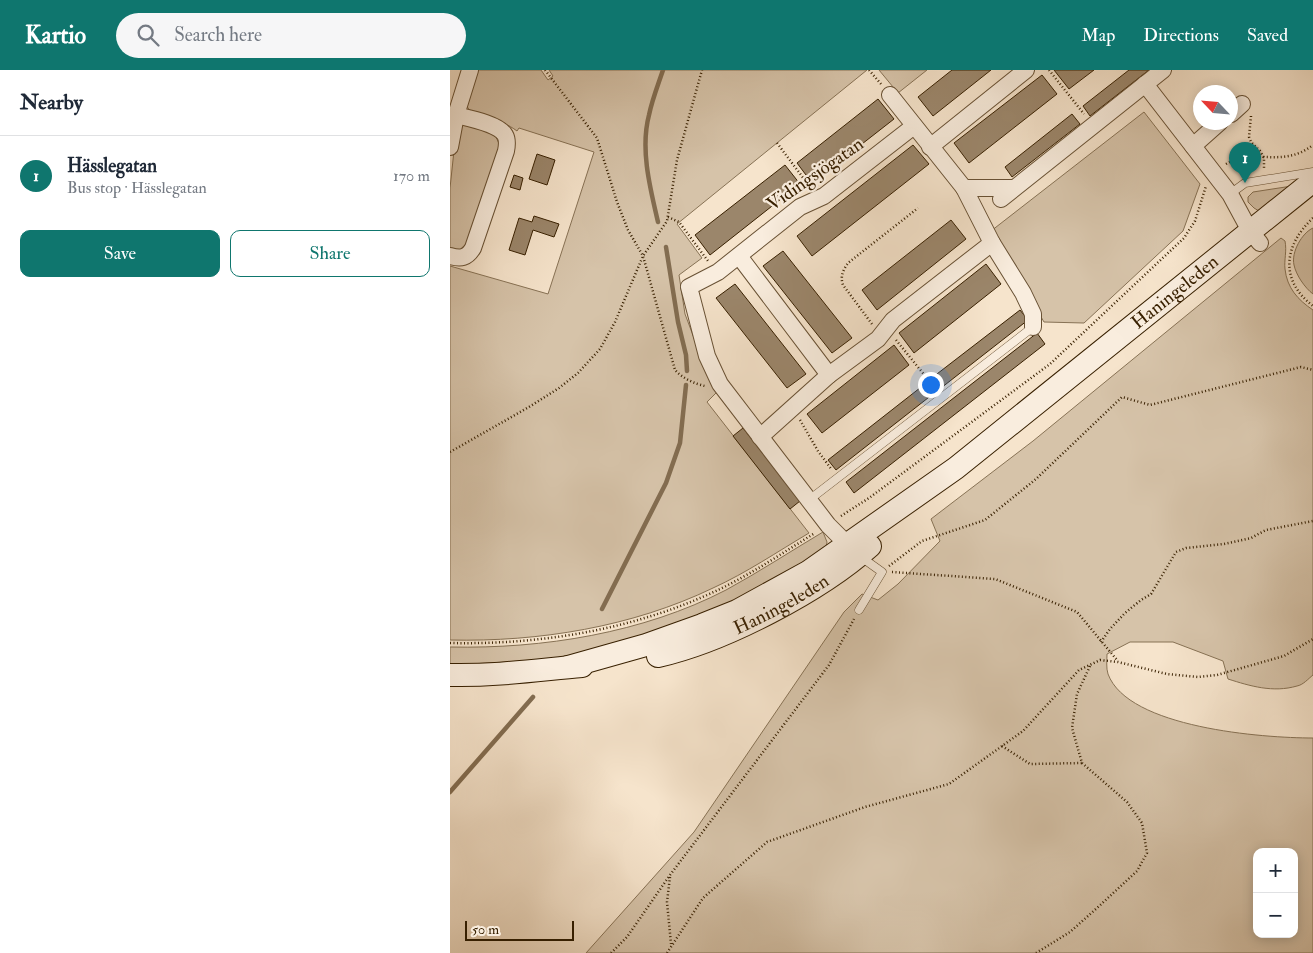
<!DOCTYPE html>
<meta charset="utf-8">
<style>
body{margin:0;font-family:"IM FELL Double Pica",serif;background:#f6f6f7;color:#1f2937}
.controls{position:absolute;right:15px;bottom:15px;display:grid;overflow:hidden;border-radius:10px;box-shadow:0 2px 12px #0003}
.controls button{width:45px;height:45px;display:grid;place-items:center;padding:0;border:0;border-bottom:1px solid #e0e1e3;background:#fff;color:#1f2937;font:25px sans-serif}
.compass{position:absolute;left:743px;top:15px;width:45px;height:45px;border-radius:50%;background:#fff;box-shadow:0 2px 12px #0003;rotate:296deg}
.scale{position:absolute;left:15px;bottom:12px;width:109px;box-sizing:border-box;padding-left:5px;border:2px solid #382001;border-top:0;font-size:14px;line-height:18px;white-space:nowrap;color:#382001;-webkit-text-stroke:4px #f9edde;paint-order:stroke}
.you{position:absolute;left:480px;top:314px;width:18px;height:18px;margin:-12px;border:4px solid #fff;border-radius:50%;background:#1a73e8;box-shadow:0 0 0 8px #1a73e833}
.badge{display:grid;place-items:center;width:32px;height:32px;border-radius:50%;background:#0f766e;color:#fff;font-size:16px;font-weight:700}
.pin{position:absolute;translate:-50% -41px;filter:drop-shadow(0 1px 2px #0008)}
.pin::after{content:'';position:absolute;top:26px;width:18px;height:15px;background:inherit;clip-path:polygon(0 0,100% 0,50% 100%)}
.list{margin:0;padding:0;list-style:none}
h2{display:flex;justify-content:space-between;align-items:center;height:65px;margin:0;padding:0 20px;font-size:21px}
h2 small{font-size:16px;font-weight:400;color:#747a83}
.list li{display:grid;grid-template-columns:32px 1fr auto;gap:15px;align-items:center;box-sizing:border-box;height:80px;padding:0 20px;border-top:1px solid #e0e1e3}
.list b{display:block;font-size:19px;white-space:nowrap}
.list p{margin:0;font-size:16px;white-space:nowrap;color:#747a83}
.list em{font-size:16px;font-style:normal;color:#747a83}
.actions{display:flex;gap:10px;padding:15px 20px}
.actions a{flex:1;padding:11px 0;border:1px solid #0f766e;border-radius:10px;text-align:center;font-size:18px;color:#0f766e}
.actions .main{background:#0f766e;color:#fff}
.icon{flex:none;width:28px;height:28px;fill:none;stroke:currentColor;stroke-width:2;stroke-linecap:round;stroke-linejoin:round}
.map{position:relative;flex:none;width:863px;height:883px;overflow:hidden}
header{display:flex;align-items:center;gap:30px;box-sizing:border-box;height:70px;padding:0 25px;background:#0f766e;color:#fff}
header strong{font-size:24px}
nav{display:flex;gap:28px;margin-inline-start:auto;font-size:18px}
.search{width:350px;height:45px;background:#f6f6f7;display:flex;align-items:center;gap:12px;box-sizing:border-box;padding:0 18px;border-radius:28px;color:#747a83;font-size:19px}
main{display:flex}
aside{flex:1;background:#fff}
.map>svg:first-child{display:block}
</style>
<header>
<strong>Kartio</strong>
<div class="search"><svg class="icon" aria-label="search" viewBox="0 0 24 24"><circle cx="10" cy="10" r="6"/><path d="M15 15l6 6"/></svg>Search here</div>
<nav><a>Map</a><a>Directions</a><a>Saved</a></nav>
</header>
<main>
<aside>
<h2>Nearby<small></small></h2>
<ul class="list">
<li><span class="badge">1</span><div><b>Hässlegatan</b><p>Bus stop · Hässlegatan</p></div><em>170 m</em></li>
</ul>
<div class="actions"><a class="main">Save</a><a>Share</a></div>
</aside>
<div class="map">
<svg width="863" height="883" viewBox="0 0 863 883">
<rect width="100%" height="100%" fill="#f6e4cc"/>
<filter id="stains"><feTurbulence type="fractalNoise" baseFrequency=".004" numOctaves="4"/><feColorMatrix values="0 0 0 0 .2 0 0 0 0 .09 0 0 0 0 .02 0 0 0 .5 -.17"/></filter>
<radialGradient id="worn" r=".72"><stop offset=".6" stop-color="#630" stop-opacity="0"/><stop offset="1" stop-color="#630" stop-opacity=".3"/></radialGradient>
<!-- green -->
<g fill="#d6c3a9" stroke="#877255" fill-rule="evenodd">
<path d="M25 0H91L98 10 103 6 99 0H417L227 154 252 188 229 205 235 244 259 308 267 322 257 332 359 463C327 482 296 503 263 518 182 557 89 572 0 570V196L98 224 144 82 69 58 67 61C63 58 58 55 53 53 41 48 19 48 16 33Z"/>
<path d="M429 0H477L448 23Z"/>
<path d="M694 42 750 114 733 161 634 253 594 252 541 161Z"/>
<path d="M17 55C34 60 47 59 50 79L16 178 9 181 0 178V118L6 62 10 56Z"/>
<path d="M842 116 809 141 804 138 798 132V127L803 122Z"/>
<path d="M863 158V224C855 218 846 205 844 195 841 182 852 163 863 158Z"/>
<path d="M831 168 835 171C837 181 834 190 835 199 837 218 848 230 863 240V605C858 609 853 615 847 616 823 623 800 616 778 609L773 591 723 572H680L657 584C657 590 656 598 658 604 678 658 813 668 863 668V883H136L244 762 394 542 412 524 428 530 448 514 490 471 481 449 583 371ZM807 782H844V864H807Z"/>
<path d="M373 462 377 472 376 478 279 537 151 580 93 590 0 595V577C93 579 193 563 276 520 309 502 341 481 373 462Z"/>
</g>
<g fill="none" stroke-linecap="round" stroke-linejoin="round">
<!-- stream -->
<g stroke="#836d51" stroke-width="4.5">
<path d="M208 152C200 118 190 79 199 45 202 30 208 15 213 0"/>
<path d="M216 177 228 252 236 285 237 301"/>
<path d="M152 539 216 413 230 373 236 315"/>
<path d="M0 722 83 627"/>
</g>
</g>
<!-- building -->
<g fill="#9b866b" stroke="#382001">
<path d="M502 0H541L483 46 468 27Z"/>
<path d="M604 0H644L619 19Z"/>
<path d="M679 0H699L640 46 633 36Z"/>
<path d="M592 5 607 24 519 93 504 73Z"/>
<path d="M428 29 444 49 362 113 347 93Z"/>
<path d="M622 44 630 54 562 107 555 97Z"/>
<path d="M463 75 479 94 362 186 347 166Z"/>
<path d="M87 84 105 90 97 115 79 109Z"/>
<path d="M335 95 350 114 260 185 245 165Z"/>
<path d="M64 105 73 108 70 120 60 117Z"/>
<path d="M84 146 109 154 104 167 83 160 75 185 59 180 69 148 82 152Z"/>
<path d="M501 150 516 169 427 240 412 220Z"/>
<path d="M333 181 402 268 382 283 313 196Z"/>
<path d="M536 194 551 214 464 283 449 263Z"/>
<path d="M285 214 356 304 337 318 266 228Z"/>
<path d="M570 240 578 250 491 318 483 307Z"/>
<path d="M587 263 595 274 404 423 396 412Z"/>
<path d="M444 275 459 295 372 363 357 344Z"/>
<path d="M475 314 483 324 386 400 378 390Z"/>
<path d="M293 358 350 431 340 439 283 366Z"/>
</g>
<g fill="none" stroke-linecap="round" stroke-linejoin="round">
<!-- lane casing -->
<g stroke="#685134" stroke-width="9">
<g id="lane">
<path d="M780 124 795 113 863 102"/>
<path d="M359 430 583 257"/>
<path d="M409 540 432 502 411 487"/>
</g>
</g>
<!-- street casing -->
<g stroke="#685134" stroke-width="18">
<g id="street">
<path d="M695 14 780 124 800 161 810 173"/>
<path d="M440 25 514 118H563"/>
<path d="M781 44 792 34"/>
<path d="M743 76 770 52"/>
<path d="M0 77 6 45 20 0"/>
<path d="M480 77 576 0"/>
<path d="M514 118 542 173 573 223 583 244V257"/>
<path d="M551 129 713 0"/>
<path d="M0 186C11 189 17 188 23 178L56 81C57 76 58 70 55 65 49 54 18 48 6 45"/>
<path d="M289 186 379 305"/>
<path d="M310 367 379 305 428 269 443 250 542 173"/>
<path d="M404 481 378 455 270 314 257 286 239 217 268 202 350 137 374 126 464 56"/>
</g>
</g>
<!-- secondary casing -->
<g stroke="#382001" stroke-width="24">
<g id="secondary">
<path id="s1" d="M208 586C274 571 370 521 420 476"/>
<path id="s2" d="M118 597 196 575 252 555 287 541 358 502 506 398 863 111"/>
<path d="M0 605C46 606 87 600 132 596"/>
</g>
</g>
<!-- path -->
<g stroke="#382001" stroke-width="2.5" stroke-dasharray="1 2.5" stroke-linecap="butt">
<path d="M95 0 147 68 167 132 178 160 193 186 225 300C232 308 245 314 255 316"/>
<path d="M419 0 431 14"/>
<path d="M599 0 634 44"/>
<path d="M801 46 799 67 801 72 810 81 814 88V100"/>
<path d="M327 73 360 117"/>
<path d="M789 87 791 103"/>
<path d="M776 94C804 77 832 99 863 75"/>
<path d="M218 147 229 152 258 191"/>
<path d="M863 148C834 175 829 210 863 236"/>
<path d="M422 254 393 215C390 207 393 200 398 193L468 138"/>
<path d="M446 270 485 318"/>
<path d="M350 350 368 381 382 400"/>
<path d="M0 382 79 337 109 318 128 303 150 279 165 252 193 186 217 151 227 90 252 0"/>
<path d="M391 446 419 428 600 294 734 168 745 151 756 116"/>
<path d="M439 496 472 471 535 450 586 409 672 327 700 335 851 297 863 300"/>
<path d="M442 502 545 509 627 542 667 590"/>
<path d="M651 572 660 559 675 543 691 530 701 524 726 482 736 478 774 474 801 468 816 460 863 451"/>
<path d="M0 573C92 575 187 559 270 519 303 503 334 482 365 463"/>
<path d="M552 676 580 694 632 693"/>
<path d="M220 807 217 832 221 874"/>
<path d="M161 883 177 867 220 805 379 595 404 549"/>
<path d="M217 883 253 828 317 772 415 737 499 714 573 661 629 600 650 590 668 592 717 604 748 607 767 605 834 586 863 569"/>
<path d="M586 883 620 862 647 838 687 801 697 783 692 753 677 732 632 693 622 658 627 624 640 596"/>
</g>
<!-- lane -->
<use href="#lane" stroke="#f9edde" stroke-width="8"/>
<!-- street -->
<use href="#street" stroke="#f9edde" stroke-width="16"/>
<!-- secondary -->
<use href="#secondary" stroke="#f9edde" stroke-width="22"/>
</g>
<g text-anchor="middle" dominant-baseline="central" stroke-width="4.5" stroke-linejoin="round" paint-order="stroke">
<!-- street labels -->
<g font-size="19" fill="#382001" stroke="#f9edde">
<text transform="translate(365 104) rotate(-35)">Vidingsjögatan</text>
<text stroke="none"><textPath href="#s2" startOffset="721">Haningeleden</textPath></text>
<text stroke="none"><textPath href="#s1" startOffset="134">Haningeleden</textPath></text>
</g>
</g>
<rect width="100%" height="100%" filter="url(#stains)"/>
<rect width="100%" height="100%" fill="url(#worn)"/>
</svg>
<div class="controls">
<button>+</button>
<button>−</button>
</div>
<svg class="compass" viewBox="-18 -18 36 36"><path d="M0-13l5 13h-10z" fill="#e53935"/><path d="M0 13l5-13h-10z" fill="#747a83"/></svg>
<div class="scale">50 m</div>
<div class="you"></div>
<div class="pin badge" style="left:795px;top:113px">1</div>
</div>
</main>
